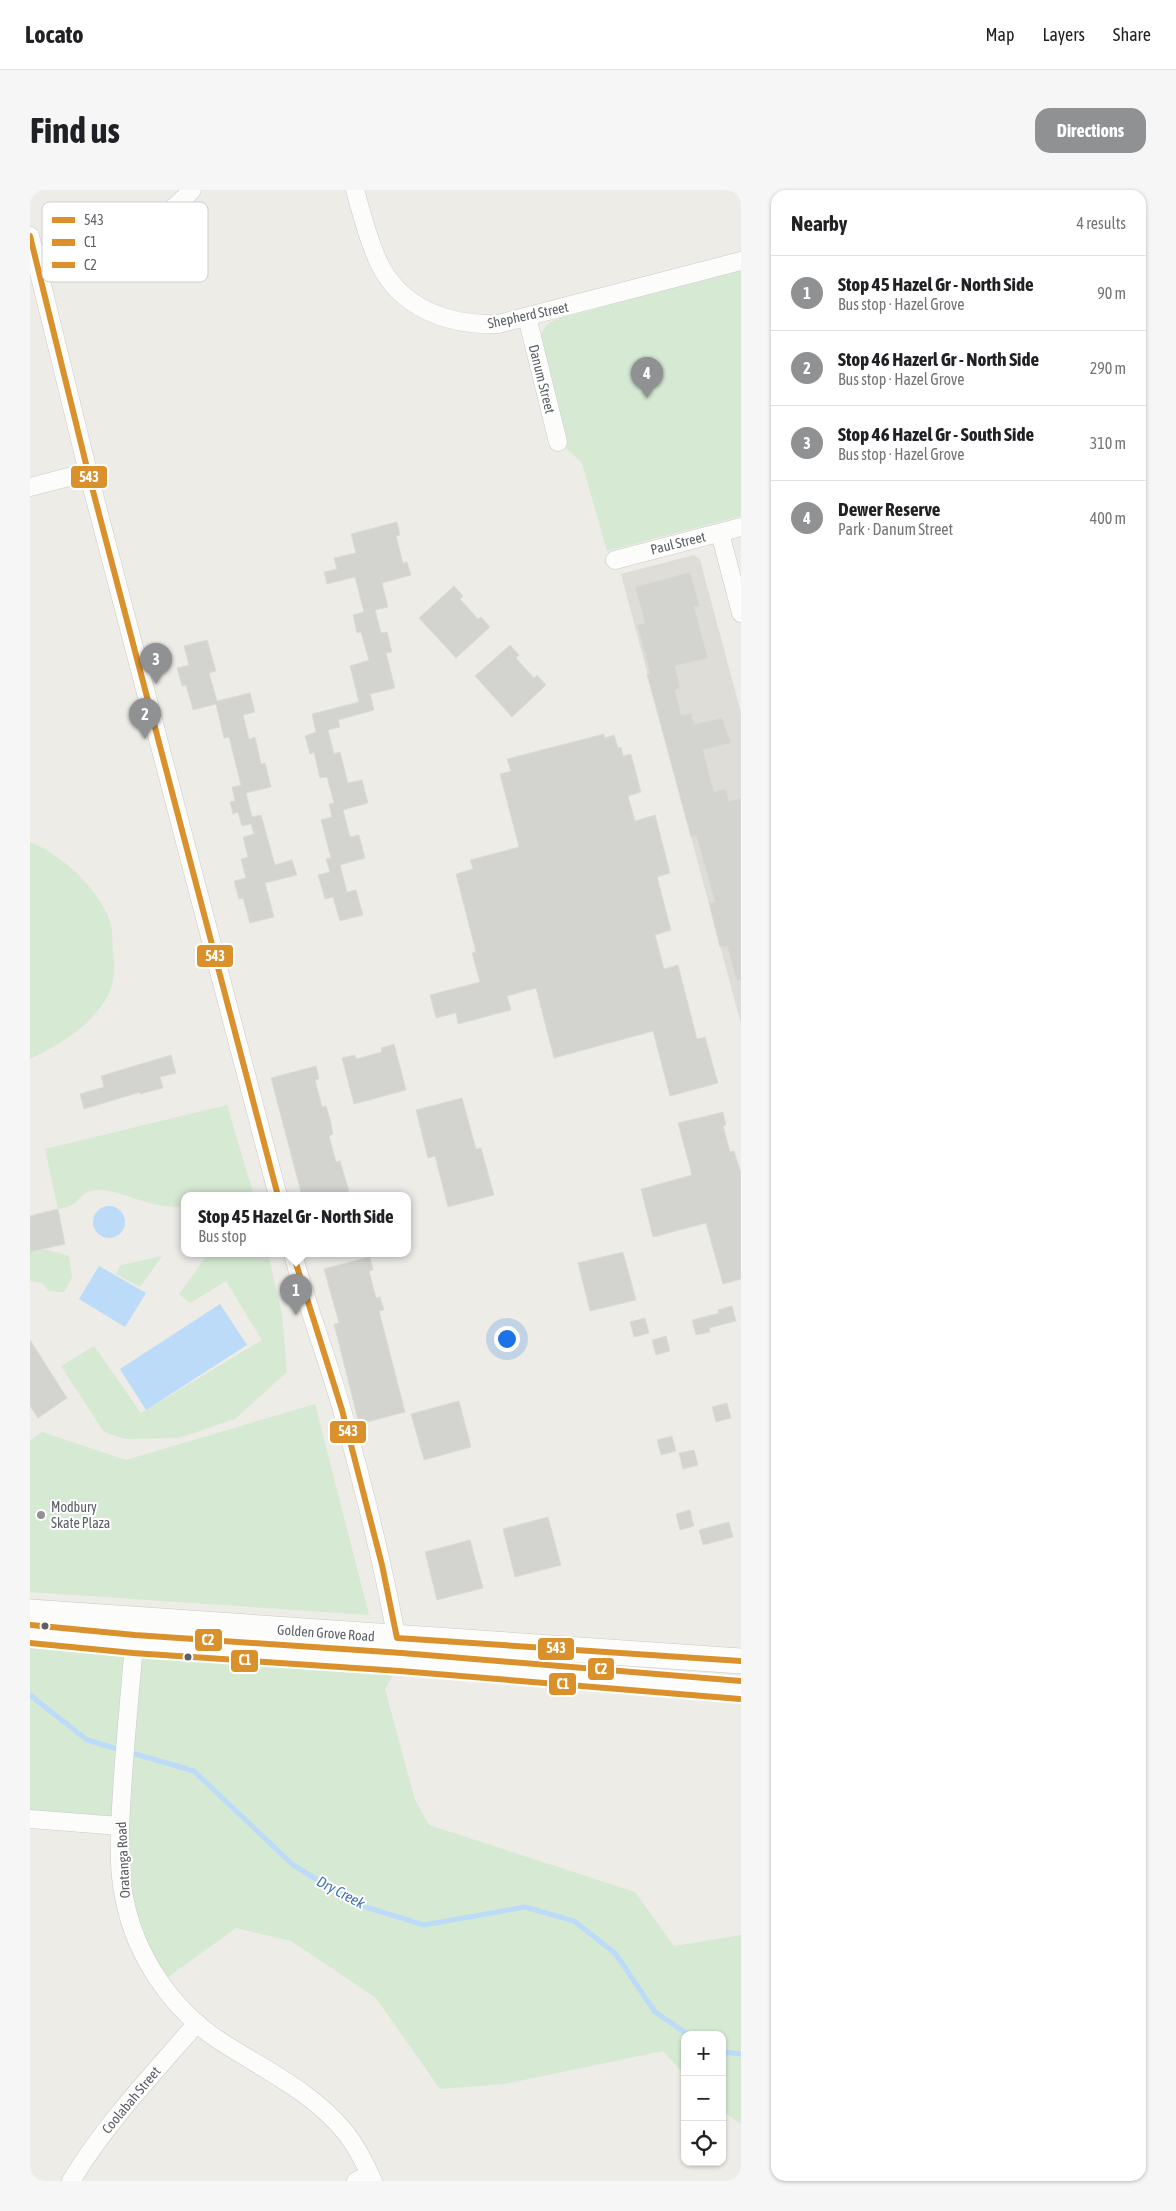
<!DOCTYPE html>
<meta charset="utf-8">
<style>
body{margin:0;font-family:"Asap Condensed",sans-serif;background:#f6f6f6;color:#202124}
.controls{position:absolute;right:15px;bottom:15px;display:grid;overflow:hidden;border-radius:10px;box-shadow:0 1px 4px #0004}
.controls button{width:45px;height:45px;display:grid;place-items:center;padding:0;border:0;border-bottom:1px solid #e0e0e0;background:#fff;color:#202124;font:25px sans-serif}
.you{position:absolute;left:476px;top:1148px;width:18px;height:18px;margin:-12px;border:4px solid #fff;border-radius:50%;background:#1a73e8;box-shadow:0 0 0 8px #1a73e833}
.badge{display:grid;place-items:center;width:32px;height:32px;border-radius:50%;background:#8f9192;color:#fff;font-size:16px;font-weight:700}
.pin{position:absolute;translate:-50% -41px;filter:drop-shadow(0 1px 2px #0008)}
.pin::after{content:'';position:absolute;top:26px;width:18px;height:15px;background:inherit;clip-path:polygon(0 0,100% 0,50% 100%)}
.popup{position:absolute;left:151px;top:1002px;width:230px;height:65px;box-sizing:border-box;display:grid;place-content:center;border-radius:10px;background:#fff;filter:drop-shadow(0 1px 4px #0005);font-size:16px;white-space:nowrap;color:#757577}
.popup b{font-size:19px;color:#202124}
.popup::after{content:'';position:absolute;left:50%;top:100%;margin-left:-10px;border:10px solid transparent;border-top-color:#fff}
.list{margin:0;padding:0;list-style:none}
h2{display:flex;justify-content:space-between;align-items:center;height:65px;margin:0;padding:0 20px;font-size:21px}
h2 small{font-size:16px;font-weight:400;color:#757577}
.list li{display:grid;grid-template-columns:32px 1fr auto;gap:15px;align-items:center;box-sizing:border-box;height:75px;padding:0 20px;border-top:1px solid #e0e0e0}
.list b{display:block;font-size:19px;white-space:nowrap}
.list p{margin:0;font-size:16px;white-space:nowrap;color:#757577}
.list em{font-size:16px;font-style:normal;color:#757577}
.icon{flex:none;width:28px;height:28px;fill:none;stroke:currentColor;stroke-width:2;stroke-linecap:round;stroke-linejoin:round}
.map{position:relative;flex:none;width:711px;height:1991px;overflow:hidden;border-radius:15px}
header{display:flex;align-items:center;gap:30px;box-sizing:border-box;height:70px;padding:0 25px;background:#fff;border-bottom:1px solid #e0e0e0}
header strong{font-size:24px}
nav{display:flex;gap:28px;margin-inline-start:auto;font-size:18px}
.intro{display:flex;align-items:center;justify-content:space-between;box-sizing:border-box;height:120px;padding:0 30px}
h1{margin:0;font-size:35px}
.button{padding:12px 22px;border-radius:15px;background:#8f9192;color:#fff;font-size:18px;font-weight:700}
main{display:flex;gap:30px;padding:0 30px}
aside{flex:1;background:#fff;border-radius:15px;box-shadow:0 1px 4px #0004}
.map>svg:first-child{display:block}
</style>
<header>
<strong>Locato</strong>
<nav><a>Map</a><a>Layers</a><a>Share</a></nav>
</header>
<div class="intro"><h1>Find us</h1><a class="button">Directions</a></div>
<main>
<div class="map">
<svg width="711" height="1991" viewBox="0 0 711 1991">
<rect width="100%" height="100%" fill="#edece7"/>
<!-- industrial -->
<path fill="#deddd8" d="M664 365 670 370 711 523V834L591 384Z"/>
<!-- green -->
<g fill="#d5e9d3">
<path d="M711 80V326L577 361 552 273 534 256 510 151C512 139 516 133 528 129Z"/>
<path d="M0 652C33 666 67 697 80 731 83 740 82 752 83 761 85 778 85 794 76 809 58 838 30 854 0 869Z"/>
<path d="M197 915 224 1006H155V1016C121 1022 86 995 61 1001 51 1003 50 1010 43 1014 39 1017 32 1018 28 1019L15 959Z"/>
<path d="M14 1059 39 1066 42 1088 34 1102 19 1101 12 1093 0 1091V1062Z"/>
<path d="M178 1064H238L252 1125 257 1182 205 1229 149 1248 95 1249 74 1242 31 1176 64 1156 111 1223 232 1150 196 1091 160 1113 149 1104Z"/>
<path d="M132 1066 110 1097 86 1084 91 1075Z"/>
<path d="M285 1214 339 1425 0 1402V1251L12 1242 96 1270Z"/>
<path d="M0 1444 371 1472 355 1499 385 1610 399 1635 605 1702 644 1756 711 1745V1934L692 1921V1845H655V1885L633 1861 474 1894 410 1899 346 1808 261 1751 206 1738 130 1793 100 1733 90 1636 0 1629Z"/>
</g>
<!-- water -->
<g fill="#bbdbf8">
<circle cx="79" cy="1032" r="16"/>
<path d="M69 1076 116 1103 95 1137 49 1109Z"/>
<path d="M190 1114 217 1155 116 1220 90 1179Z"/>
</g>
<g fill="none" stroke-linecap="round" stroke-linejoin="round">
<!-- stream -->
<g stroke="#bbdbf8" stroke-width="5">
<path d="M0 1505 57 1550 164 1581 263 1675 329 1715 394 1735 495 1717 544 1731 585 1763 625 1822 659 1845"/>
<path d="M692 1862 711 1864"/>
</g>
</g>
<!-- building -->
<g fill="#d3d3d0" stroke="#dcdbd6">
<path d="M367 332 370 345 366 346 373 373 377 372 381 385 352 393 358 417 345 420 351 443 357 442 362 462 356 463 365 498 340 504 344 520 308 530 310 537 298 540 304 564 310 562 318 593 332 590 338 613 313 620 320 647 329 645 335 668 310 675 317 702 326 700 333 725 310 731 303 707 295 709 288 685 300 682 296 669 301 668 291 630 302 627 299 614 304 613 297 587 290 588 284 562 280 564 275 546 286 542 282 524 329 512 320 476 339 470 331 442 327 443 323 425 334 422 325 387 297 394 294 382 307 379 304 368 326 363 321 344Z"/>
<path d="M660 382 670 416 664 417 678 468 645 476 650 498 645 500 651 525 661 523 664 534 692 528 701 553 673 560 684 602 696 599 699 611 711 608V790L707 791 697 756 690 757 679 713 685 712 666 645 661 647 617 484 620 483 607 435 615 433 605 397Z"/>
<path d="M424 396 433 406 430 409 448 429 451 427 460 437 426 468 389 428Z"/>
<path d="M177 450 186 481 179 483 187 511 220 503 225 522 213 525 219 549 225 547 231 574 235 573 241 597 216 603 222 627 231 625 245 675 262 670 267 685 235 693 244 727 220 733 213 708 209 709 204 691 216 688 211 669 218 667 213 647 224 644 221 634 212 636 208 622 203 624 200 612 205 611 202 597 211 595 199 547 194 548 186 514 163 520 156 495 152 496 147 478 159 475 154 456Z"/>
<path d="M480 455 489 465 486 468 504 488 507 485 516 495 482 527 445 486Z"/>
<path d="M574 544 575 548 584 545 588 558 591 557 593 566 601 564 611 602 598 606 605 631 625 625 640 683 627 687 641 740 625 745 634 779 648 775 667 849 675 847 688 893 640 906 623 841 524 868 506 798 477 806 481 820 428 834 426 823 406 828 400 805 450 792 442 763 446 762 426 684 443 679 440 670 489 657 470 584 481 581 477 569Z"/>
<path d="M364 854 376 900 324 914 312 868 325 865 326 869 352 862 351 858Z"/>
<path d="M141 865 146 883 130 887 133 898 110 904V902L54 919 50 904 74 897 71 886Z"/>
<path d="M286 876 289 889 285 890 292 917 296 916 300 929 303 944 299 946 306 972 310 971 319 1001 315 1002 317 1006H272L241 888Z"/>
<path d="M432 908 446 959 451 958 464 1005 418 1017 405 966 398 968 386 920Z"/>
<path d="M693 922 696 935 693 936 700 962 704 961 711 983V1089L693 1094 676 1033 623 1047 611 999 662 985 648 933Z"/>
<path d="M28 1019 35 1054 0 1062V1026Z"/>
<path d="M593 1062 606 1110 560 1121 548 1073Z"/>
<path d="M340 1067 343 1080 339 1081 346 1108 350 1107 354 1120 349 1121 375 1222 329 1234 304 1134 309 1133 294 1079Z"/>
<path d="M702 1116 706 1131 679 1138 680 1142 666 1145 662 1130 689 1123 688 1120Z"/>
<path d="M615 1128 619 1143 604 1147 600 1132Z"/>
<path d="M636 1146 640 1161 626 1165 622 1150Z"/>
<path d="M0 1150 37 1208 8 1228 0 1216Z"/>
<path d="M429 1211 441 1257 394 1270 381 1224Z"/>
<path d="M697 1213 701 1228 686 1232 682 1217Z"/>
<path d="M642 1246 646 1261 631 1265 627 1250Z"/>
<path d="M664 1260 668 1275 653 1279 649 1263Z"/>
<path d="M660 1320 664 1336 650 1340 646 1324Z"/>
<path d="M518 1327 531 1375 485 1387 473 1339Z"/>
<path d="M699 1332 703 1347 673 1355 669 1340Z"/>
<path d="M440 1350 453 1398 407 1410 395 1362Z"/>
</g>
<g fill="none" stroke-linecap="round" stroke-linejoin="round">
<!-- minor casing -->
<g stroke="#cacac9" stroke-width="19">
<g id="minor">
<path d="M325 0C332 25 338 50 349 73 371 119 420 136 468 134L711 71"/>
<path d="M0 46 58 282 248 1006"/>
<path d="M9 80C74 65 115 50 162 0"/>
<path d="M497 127 528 252"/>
<path d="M0 297 58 282"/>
<path d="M690 343 711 423"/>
<path d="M585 370 711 337"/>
<path d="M263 1064C277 1116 297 1167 312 1220 334 1298 354 1377 368 1456"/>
<path d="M104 1454C100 1503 95 1552 92 1601 90 1636 87 1673 94 1707 105 1765 141 1819 190 1851 233 1879 283 1902 315 1942 327 1957 335 1974 343 1991"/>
<path d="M0 1629 90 1636"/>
<path d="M41 1991C76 1933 123 1884 167 1833"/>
<path d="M326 1991 340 1985"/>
</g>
</g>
<!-- secondary casing -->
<g stroke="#c9c9c7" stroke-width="26">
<g id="secondary">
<path d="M0 1422 711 1471"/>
<path d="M0 1444 104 1454 371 1472 711 1500"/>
</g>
</g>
<!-- minor -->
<use href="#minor" stroke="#fcfcfb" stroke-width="18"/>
<!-- secondary -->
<use href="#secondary" stroke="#fcfcfb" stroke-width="25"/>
<!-- bus-1 casing -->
<g stroke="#fff" stroke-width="10">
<g id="bus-1">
<path d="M0 46 58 282 248 1006"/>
<path d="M263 1064 312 1220 352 1375 367 1448 711 1471"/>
</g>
</g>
<!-- bus-2 casing -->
<g stroke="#fff" stroke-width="10">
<path id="bus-2" d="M0 1453 103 1463 370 1481 710 1509"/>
</g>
<!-- bus-3 casing -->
<g stroke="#fff" stroke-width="10">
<path id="bus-3" d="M1 1435 105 1445 372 1463 711 1491"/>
</g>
<!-- bus-1 -->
<use href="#bus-1" stroke="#da912c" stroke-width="6"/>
<!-- bus-2 -->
<use href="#bus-2" stroke="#da912c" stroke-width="6"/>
<!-- bus-3 -->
<use href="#bus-3" stroke="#da912c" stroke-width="6"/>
</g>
<!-- markers -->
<circle fill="#8f9192" stroke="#fff" stroke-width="2" cx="11" cy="1325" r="5"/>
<g fill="#5c6065" stroke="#fff" stroke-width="2">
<circle cx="15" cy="1436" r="4.5"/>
<circle cx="158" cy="1467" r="4.5"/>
</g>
<g text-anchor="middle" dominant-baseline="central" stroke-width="4" stroke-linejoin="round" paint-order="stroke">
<!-- street labels -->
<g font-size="14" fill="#5c6065" stroke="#fff">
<text transform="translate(498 125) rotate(-12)">Shepherd Street</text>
<text transform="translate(512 189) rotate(76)">Danum Street</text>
<text transform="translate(648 353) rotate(-14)">Paul Street</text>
<text transform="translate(296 1443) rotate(4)">Golden Grove Road</text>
<text transform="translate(93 1670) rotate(-93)">Oratanga Road</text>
<text transform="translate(101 1910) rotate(-50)">Coolabah Street</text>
</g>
<!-- poi labels -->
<g font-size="14" fill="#5c6065" stroke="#fff" text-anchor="start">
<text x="21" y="1317">Modbury<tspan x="21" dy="16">Skate Plaza</tspan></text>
</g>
<!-- water labels -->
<g font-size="15" font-style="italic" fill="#4173b2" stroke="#fff">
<text transform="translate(311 1702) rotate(28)">Dry Creek</text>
</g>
</g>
<!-- legend -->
<rect x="12" y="12" width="166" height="80" rx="8" fill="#fff" stroke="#cecfd1" stroke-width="1"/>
<rect x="22" y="27" width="23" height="6" fill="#da912c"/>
<rect x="22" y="49" width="23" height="7" fill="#da912c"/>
<rect x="22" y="72" width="23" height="6" fill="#da912c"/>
<g font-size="14" fill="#5c6065">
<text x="54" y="35">543</text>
<text x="54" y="57">C1</text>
<text x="54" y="80">C2</text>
</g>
<g stroke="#fff" stroke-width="2">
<rect x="40" y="275" width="38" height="24" rx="5" fill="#da912c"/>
<rect x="166" y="754" width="38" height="24" rx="5" fill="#da912c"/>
<rect x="299" y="1230" width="38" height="24" rx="5" fill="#da912c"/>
<rect x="164" y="1438" width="29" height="24" rx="5" fill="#da912c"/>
<rect x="507" y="1447" width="38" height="24" rx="5" fill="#da912c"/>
<rect x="200" y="1459" width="29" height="24" rx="5" fill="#da912c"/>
<rect x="557" y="1467" width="28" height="24" rx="5" fill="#da912c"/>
<rect x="518" y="1482" width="29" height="24" rx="5" fill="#da912c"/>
</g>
<g font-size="14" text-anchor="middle" font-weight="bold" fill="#fff">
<text x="59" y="292">543</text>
<text x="185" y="771">543</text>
<text x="318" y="1246">543</text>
<text x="178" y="1455">C2</text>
<text x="526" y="1463">543</text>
<text x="215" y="1475">C1</text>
<text x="571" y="1484">C2</text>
<text x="533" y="1499">C1</text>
</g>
</svg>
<div class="controls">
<button>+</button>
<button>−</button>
<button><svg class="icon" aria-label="locate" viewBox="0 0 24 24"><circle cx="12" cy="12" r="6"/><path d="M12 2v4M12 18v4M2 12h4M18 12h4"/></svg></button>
</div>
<div class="you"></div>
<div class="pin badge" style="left:266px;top:1125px">1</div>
<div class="popup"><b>Stop 45 Hazel Gr - North Side</b>Bus stop</div>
<div class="pin badge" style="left:115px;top:549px">2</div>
<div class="pin badge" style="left:126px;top:494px">3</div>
<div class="pin badge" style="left:617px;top:208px">4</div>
</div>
<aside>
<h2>Nearby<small>4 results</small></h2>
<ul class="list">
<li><span class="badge">1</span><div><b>Stop 45 Hazel Gr - North Side</b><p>Bus stop · Hazel Grove</p></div><em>90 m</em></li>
<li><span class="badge">2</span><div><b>Stop 46 Hazerl Gr - North Side</b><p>Bus stop · Hazel Grove</p></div><em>290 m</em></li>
<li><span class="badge">3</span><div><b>Stop 46 Hazel Gr - South Side</b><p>Bus stop · Hazel Grove</p></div><em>310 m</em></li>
<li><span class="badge">4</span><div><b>Dewer Reserve</b><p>Park · Danum Street</p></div><em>400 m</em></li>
</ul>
</aside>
</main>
